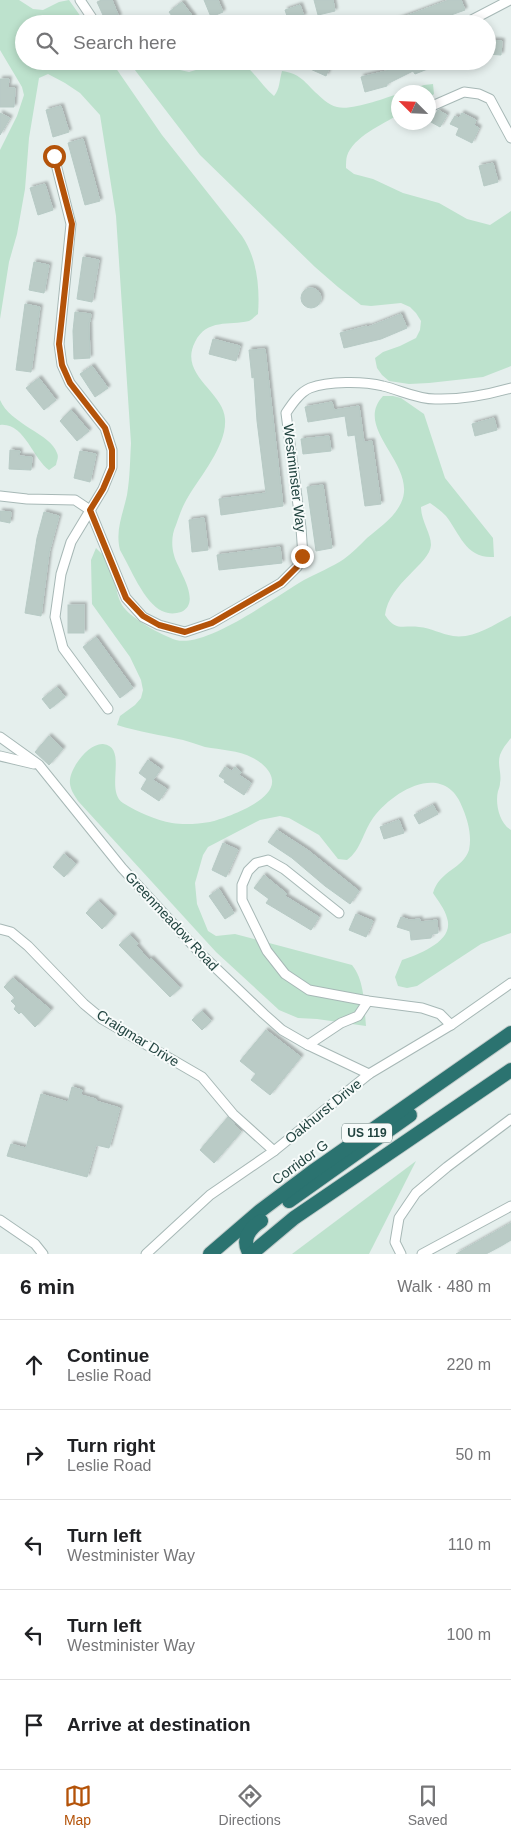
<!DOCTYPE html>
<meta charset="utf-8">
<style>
body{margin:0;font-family:Helvetica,sans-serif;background:#f6f6f6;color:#202124}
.compass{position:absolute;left:391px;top:85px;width:45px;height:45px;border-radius:50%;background:#fff;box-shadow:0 2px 8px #0003;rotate:294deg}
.stop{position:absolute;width:15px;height:15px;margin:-11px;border:4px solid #b45309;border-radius:50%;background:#fff}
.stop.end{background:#b45309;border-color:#fff;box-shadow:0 1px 5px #0008}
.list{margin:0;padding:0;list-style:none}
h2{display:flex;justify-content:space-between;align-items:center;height:65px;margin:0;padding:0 20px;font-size:21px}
h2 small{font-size:16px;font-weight:400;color:#757577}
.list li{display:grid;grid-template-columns:32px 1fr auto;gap:15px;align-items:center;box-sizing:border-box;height:90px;padding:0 20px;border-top:1px solid #e0e0e0}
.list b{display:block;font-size:19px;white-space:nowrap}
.list p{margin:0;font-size:16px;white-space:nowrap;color:#757577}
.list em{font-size:16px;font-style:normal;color:#757577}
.icon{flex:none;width:28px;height:28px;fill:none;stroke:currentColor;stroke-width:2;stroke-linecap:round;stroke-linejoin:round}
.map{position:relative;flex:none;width:511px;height:1254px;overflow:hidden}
.search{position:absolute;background:#fff;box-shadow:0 2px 8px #0003;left:15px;right:15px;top:15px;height:55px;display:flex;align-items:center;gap:12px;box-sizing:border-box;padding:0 18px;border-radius:28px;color:#757577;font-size:19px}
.sheet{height:515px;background:#fff}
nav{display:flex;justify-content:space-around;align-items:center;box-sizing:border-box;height:70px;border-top:1px solid #e0e0e0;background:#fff;font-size:14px;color:#757577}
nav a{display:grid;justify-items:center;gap:2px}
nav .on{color:#b45309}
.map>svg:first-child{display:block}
</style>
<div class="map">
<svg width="511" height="1254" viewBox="0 0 511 1254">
<defs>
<filter id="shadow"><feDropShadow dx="2.5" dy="-2.5" stdDeviation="1" flood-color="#0004"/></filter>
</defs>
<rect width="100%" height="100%" fill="#e5efed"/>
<!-- green -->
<g fill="#bde2cd">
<path d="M0 0H19L33 9 43 10 59 2 69 0 86 24H24V61H111L162 135 242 236C257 258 260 288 258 314 255 316 252 320 249 321 229 326 207 318 195 342 178 375 224 392 225 419 227 445 201 475 188 497 183 505 179 516 176 525 172 533 171 545 174 555 177 569 203 602 181 612 175 614 168 614 162 611 144 603 130 567 120 550 115 530 123 514 127 495 130 478 130 460 131 443L116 216 100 115 80 93 65 83 48 74 39 78 29 138 25 189 17 234 9 262 0 319V150L17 116 24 95 22 87 0 50Z"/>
<path d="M128 61H172L180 70 189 72 206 67 225 70 241 62C254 71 262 86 274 96 280 89 279 81 282 71 300 74 303 80 315 92 321 97 328 105 337 107 351 111 385 98 398 94V115C383 124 353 137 347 156 346 159 346 164 346 168L354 174 373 179 403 193 439 203 467 219 490 225 511 211V366L483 377 429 383 409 384 389 381 382 375 377 368 375 358 383 352 400 346 416 338 420 330 421 321 416 313 410 307 401 303 371 306 361 305 338 287 315 267 200 155Z"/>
<path d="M433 84 434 94 429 98 428 92H403L424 85Z"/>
<path d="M383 396H393L401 398 424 414 445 478 493 538 494 557C466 559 460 534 446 516 441 511 436 507 430 503L421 507C421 521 431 533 431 545 430 564 389 583 385 615 396 632 402 625 419 627 431 628 441 634 453 636 474 639 493 625 511 616V738C507 743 502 749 500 755 497 765 502 773 500 783 500 786 499 788 498 791 495 803 499 823 511 830V933L481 944 417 986 407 988 398 986 395 977 402 960C419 954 455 941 447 918 445 909 438 901 433 893 440 870 463 869 469 850 472 836 468 821 463 809 446 760 394 789 373 818 363 832 361 850 347 860L338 859 319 835 289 818 280 816 260 820 208 847 203 855 195 883 197 904 208 931 216 936 235 934 352 965C365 981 364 1006 366 1026L317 1019 298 1018 279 1010 216 952 78 801C75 796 71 791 70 784 68 770 88 743 103 744 129 747 104 791 123 803 137 812 156 820 172 823 184 825 198 824 210 822 226 818 275 801 272 780 271 770 261 762 253 758 238 750 221 750 205 747 198 745 191 742 183 740 161 735 139 732 117 725L120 716 135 705 141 698 143 690 141 680 130 657 92 604 91 560 96 548C101 553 108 559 111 565 116 578 115 593 122 605 130 618 161 635 176 640 207 648 276 596 304 580 317 573 332 567 344 559 352 553 360 545 367 538 379 528 394 518 401 503 419 465 352 429 383 396Z"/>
<path d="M0 400C10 424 51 434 57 453 59 457 57 460 56 465L49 470C33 459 24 422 0 425Z"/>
<path d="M416 1161 369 1254H292Z"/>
</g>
<!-- building -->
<g fill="#bacbc6" stroke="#b7cac5" filter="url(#shadow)">
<path d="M102 0H112L119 17 114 19 116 24H107L97 2Z"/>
<path d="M204 0H218L223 12 211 17Z"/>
<path d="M314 0H333L335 11 318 15Z"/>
<path d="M449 0H461L465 10 426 24H390V22Z"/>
<path d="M182 2 194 18 187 24H178L169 12Z"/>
<path d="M300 5 304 16 289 22 285 10Z"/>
<path d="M489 40 502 41 501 55 487 54Z"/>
<path d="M311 61H327L326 64 330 66 326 76 308 68Z"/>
<path d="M400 61 445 62 415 74 413 71 387 84V86L365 92 361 77 390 70 388 68Z"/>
<path d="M0 79H9L8 88H15L14 107H0Z"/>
<path d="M61 106 69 132 53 137 46 110Z"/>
<path d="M438 110 447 115 440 127 431 122Z"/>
<path d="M0 113 10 118 0 135Z"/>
<path d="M462 113 476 120 474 125 479 128 472 143 456 135 459 128 450 124 455 116 459 118Z"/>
<path d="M83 139 100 201 85 205 68 143Z"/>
<path d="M493 163 498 182 484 186 479 166Z"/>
<path d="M45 184 53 210 38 215 30 188Z"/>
<path d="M83 257 99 260 92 302 77 299Z"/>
<path d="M34 262 49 265 44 293 29 290Z"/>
<circle cx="311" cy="298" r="10"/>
<path d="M25 304 40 307 31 372 16 370Z"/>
<path d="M75 312 91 314 90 322H89L90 358 74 359 73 331Z"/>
<path d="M401 314 407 328 381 339 344 348 340 333 367 326 368 327Z"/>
<path d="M213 339 240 346 236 361 209 354Z"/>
<path d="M265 349 283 506 221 515 219 499 266 493 257 421 254 377 252 378 249 350Z"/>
<path d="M92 366 108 388 95 397 80 374Z"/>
<path d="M39 378 56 400 44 410 26 388Z"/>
<path d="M332 402 334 410 359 406 364 442 372 441 381 504 365 506 355 435 348 436 345 416 308 422 305 407Z"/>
<path d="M71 410 89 431 77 441 60 421Z"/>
<path d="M494 418 497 430 475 436 472 424Z"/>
<path d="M329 436 331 451 303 454 301 439Z"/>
<path d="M10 450 20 451 19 456 32 457 31 470 9 469Z"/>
<path d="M80 451 96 454 90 482 74 478Z"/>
<path d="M323 485 332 548 316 551 307 487Z"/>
<path d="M0 511 11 512 10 523 0 521Z"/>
<path d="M44 512 59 516 49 553 41 616 25 613 37 538Z"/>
<path d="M204 518 208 550 192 552 189 520Z"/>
<path d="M280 547 282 563 219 570 217 555Z"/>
<rect x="68" y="605" width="16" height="28"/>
<path d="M96 637 133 688 120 698 83 647Z"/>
<path d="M57 687 65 697 50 709 42 699Z"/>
<path d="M49 736 63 749 49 765 35 752Z"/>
<path d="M148 760 161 769 153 780 167 789 159 801 141 789 147 779 139 773Z"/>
<path d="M225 767 232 771 235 767 241 772 239 775 251 783 244 795 224 782 225 780 219 776Z"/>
<path d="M433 805 438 814 419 824 414 815Z"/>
<path d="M399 820 404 833 384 839 380 827Z"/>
<path d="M277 830 309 851 359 891 350 904 325 886 292 858 268 842Z"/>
<path d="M223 843 238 850 226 877 212 870Z"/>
<path d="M64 854 76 864 64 877 53 867Z"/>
<path d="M264 875 287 894 285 896 319 917 311 930 266 903 269 899 254 888Z"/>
<path d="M219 889 234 913 225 919 209 896Z"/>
<path d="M98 901 114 916 102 929 86 913Z"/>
<path d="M356 914 373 921 366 937 349 930Z"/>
<path d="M401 917 410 920 420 919V922L437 920 438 933 432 934 431 938 411 940 410 931 397 927Z"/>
<path d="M130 935 138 944 136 945 149 960 151 958 180 988 170 997 119 945Z"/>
<path d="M13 978 51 1010 35 1027 21 1012 19 1014 14 1009 16 1006 11 1001 15 998 4 987Z"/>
<path d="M202 1011 211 1021 202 1030 192 1020Z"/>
<path d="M266 1030 301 1057 270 1095 251 1080 256 1074 240 1061Z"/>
<path d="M72 1087 82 1090 81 1095 96 1099V1101L120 1108 109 1148 96 1145 87 1177 7 1156 11 1144 26 1148 41 1094 68 1102Z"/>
<path d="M228 1117 241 1132 214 1163 200 1150Z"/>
<path d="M511 1223V1240L501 1246 486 1254H456Z"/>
</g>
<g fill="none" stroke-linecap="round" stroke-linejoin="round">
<!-- minor casing -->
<g stroke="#a7b8b6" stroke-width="11">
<g id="minor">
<path d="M80 0 96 24"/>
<path d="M464 24 510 0"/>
<path d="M357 61H363"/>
<path d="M432 106 464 92 479 94 490 99 511 138"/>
<path d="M54 156 71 224 59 344 62 365 70 383 105 428 112 450V467L103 489 71 542 61 574 55 617 63 648 108 709"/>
<path d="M0 496 27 499 75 500 90 510 126 598 143 617 159 625 185 632 212 623 281 583 297 567 303 556 301 528 286 413C292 404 300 392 310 388 328 381 364 381 383 386 400 390 417 399 435 399 461 400 486 395 511 388"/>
<path d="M0 737 39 765 122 868 199 952 264 1014 282 1030 308 1045 369 1074"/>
<path d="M0 756 34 764"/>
<path d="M339 913 284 869 268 860 256 863 248 871 242 885V900L267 951 285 974 309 990 368 1001 422 1008 440 1014 451 1025"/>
<path d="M0 929 11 932 28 946 84 1004 102 1019 202 1077 233 1114 274 1151"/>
<path d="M308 1045 341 1023 358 1016 368 1001"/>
<path d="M0 1220 35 1244 43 1254"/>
<path d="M146 1254 210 1195 274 1151 369 1074 451 1025 511 983"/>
<path d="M401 1254 395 1242 399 1218 416 1193 447 1167 511 1119"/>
<path d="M422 1254 511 1206"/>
</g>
</g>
<!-- highway casing -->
<g stroke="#c1cbca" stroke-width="16">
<g id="highway">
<path d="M289 1201 410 1115"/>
<path d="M210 1254 260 1211 312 1172 511 1033"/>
<path d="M250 1254C241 1240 249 1229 261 1221"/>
<path d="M251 1254 294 1218 511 1070"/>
</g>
</g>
<!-- minor -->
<use href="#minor" stroke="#fff" stroke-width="9"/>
<!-- highway -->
<use href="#highway" stroke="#2b7370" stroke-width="14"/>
</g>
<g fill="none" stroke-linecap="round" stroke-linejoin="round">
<!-- route -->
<path stroke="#b45309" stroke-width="6" d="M54 156 72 224 59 344 62 365 70 383 105 428 112 450V468L103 489 90 510 126 598 143 616 159 625 185 632 212 623 281 583 297 567 302 556"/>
</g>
<g text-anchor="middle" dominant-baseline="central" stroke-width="4" stroke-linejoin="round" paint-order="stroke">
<!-- shield labels -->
<rect fill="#f7fbfa" stroke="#627b78" stroke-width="1" x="342" y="1123.5" width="50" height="19" rx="4"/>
<g font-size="12" font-weight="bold" fill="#224440">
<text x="367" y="1133">US 119</text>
</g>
<!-- street labels -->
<g font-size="14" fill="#224440" stroke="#f7fbfa">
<text transform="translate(295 478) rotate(83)">Westminster Way</text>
<text transform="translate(172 921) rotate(47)">Greenmeadow Road</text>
<text transform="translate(138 1038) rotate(32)">Craigmar Drive</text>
<text transform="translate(323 1111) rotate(-39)">Oakhurst Drive</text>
<text transform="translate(300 1162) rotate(-36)">Corridor G</text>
</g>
</g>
</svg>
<svg class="compass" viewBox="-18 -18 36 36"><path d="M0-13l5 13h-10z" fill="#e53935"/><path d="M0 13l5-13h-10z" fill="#757577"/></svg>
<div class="stop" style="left:54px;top:156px"></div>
<div class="stop end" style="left:302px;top:556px"></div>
<div class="search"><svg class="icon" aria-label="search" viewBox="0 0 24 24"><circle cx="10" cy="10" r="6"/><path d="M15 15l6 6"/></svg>Search here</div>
</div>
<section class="sheet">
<h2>6 min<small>Walk · 480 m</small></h2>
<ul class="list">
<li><svg class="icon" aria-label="ahead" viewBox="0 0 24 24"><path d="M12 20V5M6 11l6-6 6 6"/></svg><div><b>Continue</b><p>Leslie Road</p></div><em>220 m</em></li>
<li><svg class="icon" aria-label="right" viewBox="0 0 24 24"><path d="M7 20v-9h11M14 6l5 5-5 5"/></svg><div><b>Turn right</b><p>Leslie Road</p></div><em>50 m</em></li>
<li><svg class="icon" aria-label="left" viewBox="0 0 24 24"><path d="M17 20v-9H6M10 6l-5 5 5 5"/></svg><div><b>Turn left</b><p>Westminister Way</p></div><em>110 m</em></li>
<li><svg class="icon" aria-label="left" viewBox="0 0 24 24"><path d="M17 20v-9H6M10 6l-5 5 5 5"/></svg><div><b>Turn left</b><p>Westminister Way</p></div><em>100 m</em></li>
<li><svg class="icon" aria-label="arrive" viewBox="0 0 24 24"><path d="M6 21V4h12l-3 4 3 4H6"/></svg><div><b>Arrive at destination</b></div></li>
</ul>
</section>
<nav>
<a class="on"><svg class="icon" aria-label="map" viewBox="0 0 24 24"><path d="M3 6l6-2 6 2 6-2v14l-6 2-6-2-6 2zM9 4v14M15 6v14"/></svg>Map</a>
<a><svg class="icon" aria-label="directions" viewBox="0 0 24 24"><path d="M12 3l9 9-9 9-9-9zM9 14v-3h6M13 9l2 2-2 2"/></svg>Directions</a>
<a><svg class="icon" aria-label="saved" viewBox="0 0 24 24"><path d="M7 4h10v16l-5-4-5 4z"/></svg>Saved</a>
</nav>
